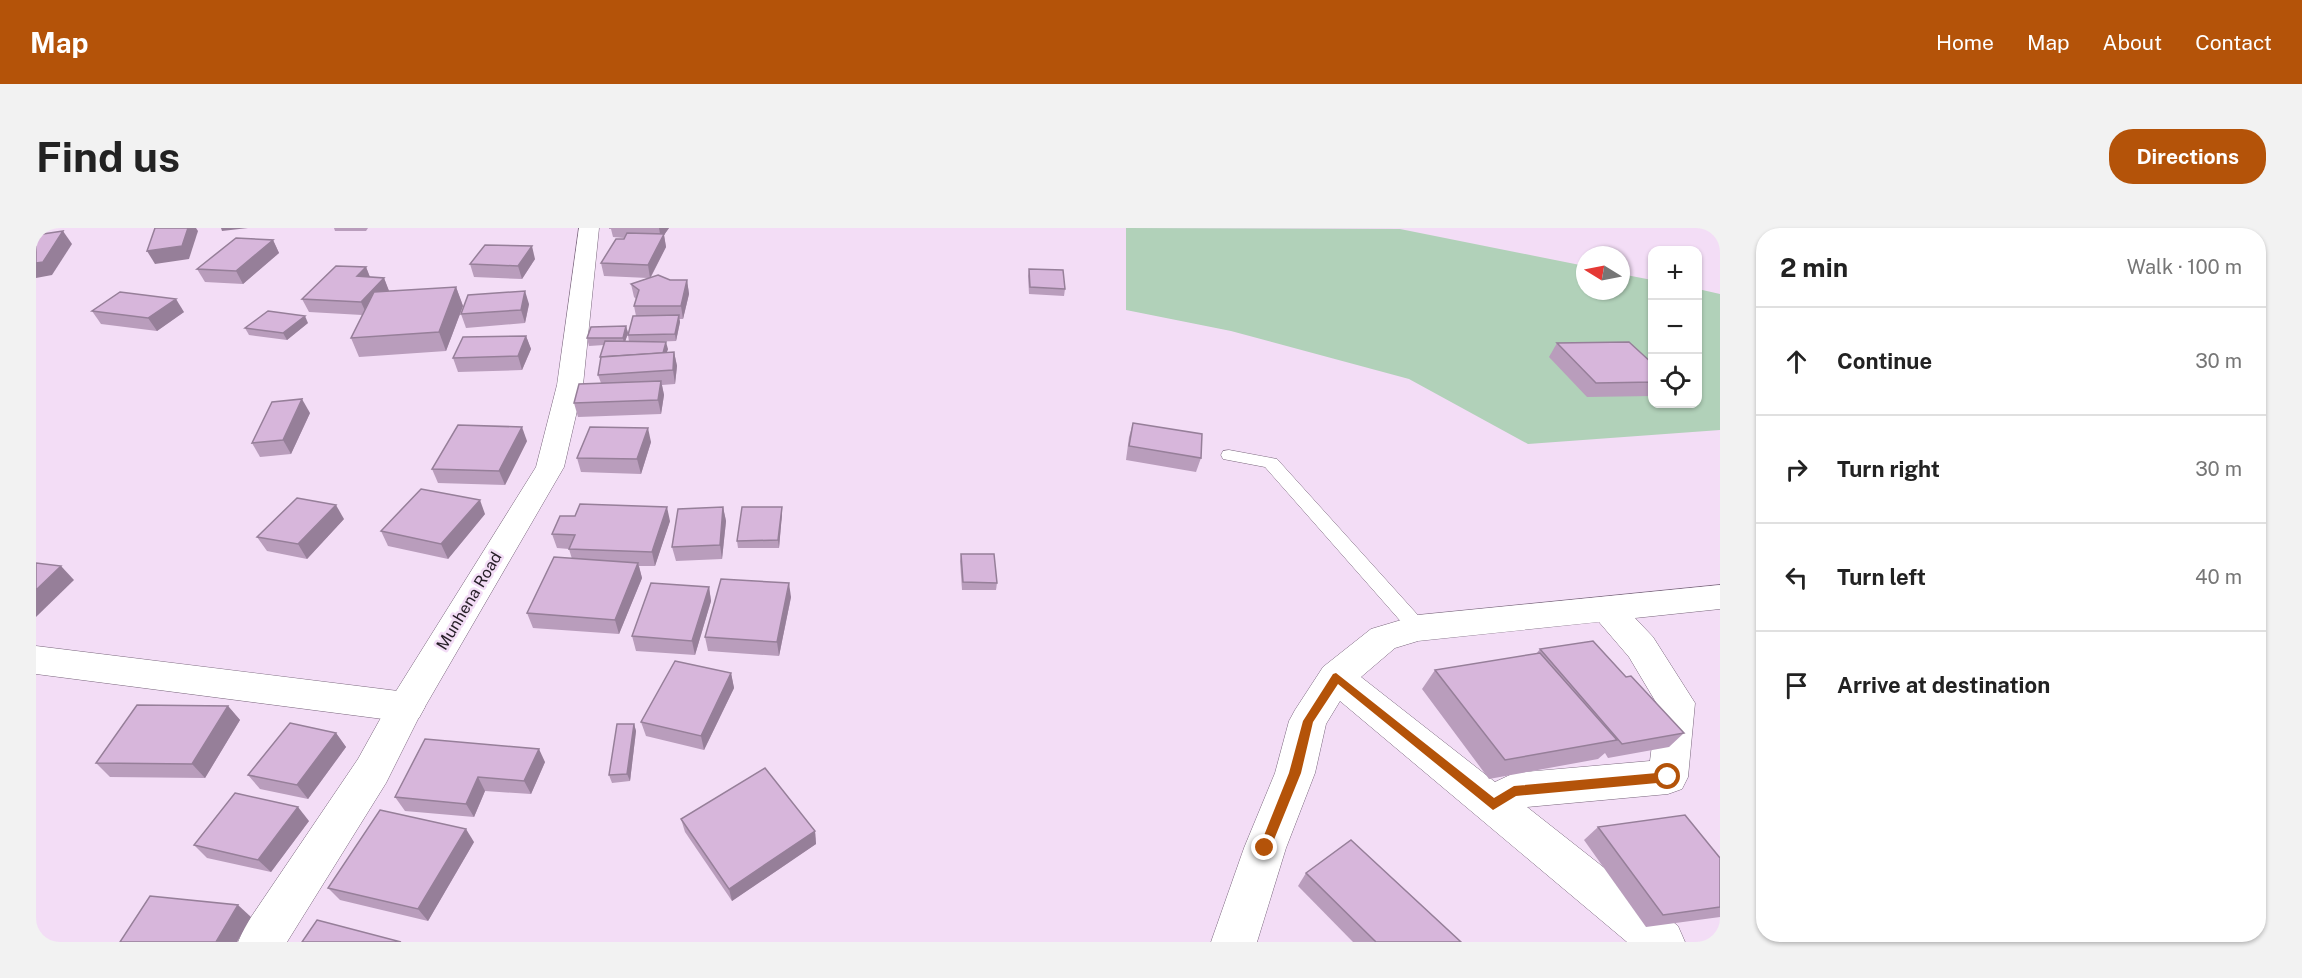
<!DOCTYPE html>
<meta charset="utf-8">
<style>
body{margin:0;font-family:"Public Sans",sans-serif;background:#f2f2f2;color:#222}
.controls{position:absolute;right:18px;top:18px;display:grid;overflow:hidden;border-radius:12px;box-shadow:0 2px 4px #0004}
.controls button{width:54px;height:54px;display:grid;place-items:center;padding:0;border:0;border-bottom:2px solid #e0e0e0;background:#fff;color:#222;font:30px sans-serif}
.compass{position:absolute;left:1540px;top:18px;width:54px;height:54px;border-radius:50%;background:#fff;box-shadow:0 2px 4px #0004;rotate:280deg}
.stop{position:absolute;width:18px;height:18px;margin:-14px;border:4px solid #b45309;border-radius:50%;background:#fff}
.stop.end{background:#b45309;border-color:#fff;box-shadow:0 2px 6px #0008}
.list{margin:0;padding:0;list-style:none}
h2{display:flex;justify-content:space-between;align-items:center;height:78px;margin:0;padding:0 24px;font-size:26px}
h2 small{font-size:20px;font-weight:400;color:#767676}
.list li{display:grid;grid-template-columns:39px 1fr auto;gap:18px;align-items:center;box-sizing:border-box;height:108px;padding:0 24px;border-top:2px solid #e0e0e0}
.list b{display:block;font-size:22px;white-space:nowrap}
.list em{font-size:20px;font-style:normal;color:#767676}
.icon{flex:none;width:33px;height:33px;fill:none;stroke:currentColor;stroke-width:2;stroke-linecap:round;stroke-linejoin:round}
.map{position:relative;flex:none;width:1684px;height:714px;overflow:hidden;border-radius:24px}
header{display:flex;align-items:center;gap:36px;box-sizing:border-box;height:84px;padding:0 30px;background:#b45309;color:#fff}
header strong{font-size:28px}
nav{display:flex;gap:33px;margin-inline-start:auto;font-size:21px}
.intro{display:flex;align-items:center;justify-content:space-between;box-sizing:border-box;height:144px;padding:0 36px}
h1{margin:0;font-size:42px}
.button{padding:15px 27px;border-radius:24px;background:#b45309;color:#fff;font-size:21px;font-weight:700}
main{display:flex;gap:36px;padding:0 36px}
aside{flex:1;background:#fff;border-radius:24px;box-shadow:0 2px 4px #0004}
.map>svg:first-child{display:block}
</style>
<header>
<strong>Map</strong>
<nav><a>Home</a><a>Map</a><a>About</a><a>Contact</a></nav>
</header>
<div class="intro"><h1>Find us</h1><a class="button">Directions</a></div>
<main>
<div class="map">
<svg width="1684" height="714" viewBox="0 0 1684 714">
<rect width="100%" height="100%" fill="#f3ddf6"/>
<!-- green -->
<path fill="#b1d1b9" d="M1090 0 1364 1 1549 38V63H1585V46L1616 52V176H1662V61L1684 66V202L1492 216 1373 151 1195 103 1090 82Z"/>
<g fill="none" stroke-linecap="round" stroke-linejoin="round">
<!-- lane casing -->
<g stroke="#79667c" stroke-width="1">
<path id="lane" d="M1193 222 1241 231 1389 395 1392 400 1389 405 1382 408 1375 405 1229 239 1187 231 1185 227 1187 223Z"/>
</g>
<!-- street casing -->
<g stroke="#79667c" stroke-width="1">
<g id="street">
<path d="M1684 357V381L1599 390 1617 409 1659 475 1652 549 1646 561 1632 566 1491 579 1642 698 1649 714H1591L1304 473 1290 496 1279 545 1250 620 1221 714H1175L1208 620 1239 545 1253 493 1259 482 1287 439 1335 401 1382 387ZM1563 394 1593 429 1621 476 1614 533 1478 545 1459 554 1325 449 1359 420 1382 413Z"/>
<path d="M0 418 370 464 383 468 389 479 383 490 370 494 0 446Z"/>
</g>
</g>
<!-- secondary casing -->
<g stroke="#79667c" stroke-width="1">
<path id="secondary" d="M543 0H563L547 157 528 239 383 489 350 555 251 714H202L209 698 322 531 357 468 500 239 521 157Z"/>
</g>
<!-- lane -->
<use href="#lane" fill="#fff" fill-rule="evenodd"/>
<!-- street -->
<use href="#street" fill="#fff" fill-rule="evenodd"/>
<!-- secondary -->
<use href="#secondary" fill="#fff" fill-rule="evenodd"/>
</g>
<!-- wall -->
<g fill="#b99dbc">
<path d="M298 0H332L330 3H299Z"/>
<path d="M573 0H633L628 7 630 19 615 49 634 52H651L653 66 647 91H643L644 94 640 113 614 114 632 121 630 125 638 124 641 138 639 156 626 157 628 167 625 186 542 189 538 175 565 155 562 147 565 133 564 129 568 117 553 118 551 110 590 98 592 105 589 114H593L592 107 600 88 598 78 600 71 598 69 595 56 612 50 568 48 565 35 588 10 577 9 575 1H573Z"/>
<path d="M237 12 243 25 207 56 169 54 161 41Z"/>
<path d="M499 31 486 51 438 49 434 36Z"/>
<path d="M330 39 334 49 348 50 353 63 352 64 420 59 427 78 410 123 323 129 315 110 326 87 273 84 266 71Z"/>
<path d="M993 41 1029 61 1028 68 993 66 992 48Z"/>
<path d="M493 76 489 95 430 100 425 86Z"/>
<path d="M56 83 148 84 121 103 65 96Z"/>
<path d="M272 95 251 112 213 107 209 100Z"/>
<path d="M490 108 495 121 486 142 422 144 417 130Z"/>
<path d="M1521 115 1617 136V168L1551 169 1513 129Z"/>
<path d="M274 185 255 226 224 229 216 215Z"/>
<path d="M1097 195 1165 230 1160 244 1090 232 1093 209Z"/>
<path d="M491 213 469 257 402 255 396 241Z"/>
<path d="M615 214 605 246 545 244 541 230Z"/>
<path d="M687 279 690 293 686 331 640 333 636 319Z"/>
<path d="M746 279V286L743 320H702L701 313Z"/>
<path d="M449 286 412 331 352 318 345 303Z"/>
<path d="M308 291 271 331 231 323 221 309Z"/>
<path d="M634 293 619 338H603L606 350 583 406 497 400 491 385 536 331 533 321 521 320 516 306Z"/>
<path d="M925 326 961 355 960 362H926L924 333Z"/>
<path d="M673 359 675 373 659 427 600 423 596 408Z"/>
<path d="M755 369 743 428 672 423 669 409Z"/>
<path d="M1504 421 1590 449 1648 505 1633 519 1572 530 1569 525 1562 531 1453 551 1386 461 1399 442 1500 426Z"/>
<path d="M695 445 698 460 668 522 610 508 605 494Z"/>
<path d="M192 478 204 492 169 550 74 549 60 535Z"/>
<path d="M598 496 600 503 594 553 576 555 573 547Z"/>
<path d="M300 505 310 519 272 571 224 561 212 547Z"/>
<path d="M389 511 509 534 495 566 449 563 438 589 369 583 359 569Z"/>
<path d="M645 591 779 603 780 616 696 673 649 604Z"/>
<path d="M273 593 235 644 171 630 158 617Z"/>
<path d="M1562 599 1684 630V689L1610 699 1548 612Z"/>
<path d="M438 614 392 693 304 672 292 660Z"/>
<path d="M1270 645 1425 714H1317L1262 658Z"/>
</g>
<!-- shaded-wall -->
<g fill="#967f99">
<path d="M152 0H160L162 3 153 31 119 36 111 23Z"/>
<path d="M185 0H212L186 3Z"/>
<path d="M623 0H633L628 7 630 19 614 50 612 37 625 12Z"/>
<path d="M27 3 36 16 16 47 0 50V35Z"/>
<path d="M237 12 243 25 207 56 200 43Z"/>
<path d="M496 18 499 31 486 51 482 38Z"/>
<path d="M330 39 335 52 321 48Z"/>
<path d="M348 50 353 63 331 87 325 74Z"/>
<path d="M651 52 653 66 647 91 645 78Z"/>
<path d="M420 59 427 78 410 123 403 104Z"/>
<path d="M489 63 493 76 489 95 485 82Z"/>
<path d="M140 71 148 84 121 103 112 90Z"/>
<path d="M643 87 644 94 640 113 639 106Z"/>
<path d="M269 88 272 95 251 112 247 105Z"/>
<path d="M590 98 592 105 588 117 587 110Z"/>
<path d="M490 108 495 121 486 142 482 128Z"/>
<path d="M630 114 632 121 627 136 625 129Z"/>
<path d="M638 124 641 138 639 156 637 142Z"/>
<path d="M625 153 628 167 625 186 622 172Z"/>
<path d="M266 171 274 185 255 226 247 212Z"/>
<path d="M486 199 491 213 469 257 463 243Z"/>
<path d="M612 200 615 214 605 246 601 231Z"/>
<path d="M444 272 449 286 412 331 405 316Z"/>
<path d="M300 277 308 291 271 331 262 316Z"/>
<path d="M631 279 634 293 619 338 616 324Z"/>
<path d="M687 279 690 293 686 331 684 317Z"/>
<path d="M746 279V286L743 320 742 312Z"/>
<path d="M602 335 606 350 583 406 579 392Z"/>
<path d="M25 338 38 352 0 389V362Z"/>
<path d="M753 355 755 369 743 428 741 414Z"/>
<path d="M673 359 675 373 659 427 656 413Z"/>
<path d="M695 445 698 460 668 522 665 508Z"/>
<path d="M192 478 204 492 169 550 156 536Z"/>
<path d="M598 496 600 503 594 553 591 546Z"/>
<path d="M300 505 310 519 272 571 261 557Z"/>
<path d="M503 521 509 534 495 566 488 553Z"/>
<path d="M442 549 449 563 438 589 430 576Z"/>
<path d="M262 579 273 593 235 644 222 632Z"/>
<path d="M430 601 438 614 392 693 382 681Z"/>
<path d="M779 603 780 616 696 673 693 661Z"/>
<path d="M202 677 215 689 201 714H180Z"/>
</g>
<!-- building -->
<g fill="#d7b6db" stroke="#967f99" stroke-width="1.5">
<path d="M119 0H152L146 18 111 23Z"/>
<path d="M27 3 7 34 0 35V7Z"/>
<path d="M591 5 628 6 612 37 565 35 580 11H588Z"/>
<path d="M200 10 237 12 200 43 161 41Z"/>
<path d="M449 17 496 18 482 38 434 36Z"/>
<path d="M300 38 330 39 321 48 348 50 325 74 266 71Z"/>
<path d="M993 41 1027 42 1029 61 994 59Z"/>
<path d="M622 47 634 52H651L645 78H598L603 62 595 56Z"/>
<path d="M420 59 403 104 315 110 338 64Z"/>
<path d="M489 63 485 82 425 86 432 67Z"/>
<path d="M84 64 140 71 112 90 56 83Z"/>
<path d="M232 83 269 88 247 105 209 100Z"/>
<path d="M643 87 639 106 592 107 597 88Z"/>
<path d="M590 98 587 110H551L555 99Z"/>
<path d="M490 108 482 128 417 130 427 109Z"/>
<path d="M569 113 630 114 627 125 564 129Z"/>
<path d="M1593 114 1617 136V154L1560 155 1521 115Z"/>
<path d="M638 124 637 142 562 147 565 129Z"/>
<path d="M625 153 622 172 538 175 543 156Z"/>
<path d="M266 171 247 212 216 215 236 174Z"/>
<path d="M1097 195 1166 206 1165 230 1093 218Z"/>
<path d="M422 197 486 199 463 243 396 241Z"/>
<path d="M554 199 612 200 601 231 541 230Z"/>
<path d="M385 261 444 272 405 316 345 303Z"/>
<path d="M261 270 300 277 262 316 221 309Z"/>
<path d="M544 276 631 279 616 324 533 321 539 307 516 306 524 288H539Z"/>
<path d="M687 279 684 317 636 319 642 281Z"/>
<path d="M706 279H746L742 312 701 313Z"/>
<path d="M925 326H958L961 355 927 354Z"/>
<path d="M518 329 602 335 579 392 491 385Z"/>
<path d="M0 335 25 338 0 362Z"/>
<path d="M685 351 753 355 741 414 669 409Z"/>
<path d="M615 355 673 359 656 413 596 408Z"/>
<path d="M1557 413 1590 449 1595 448 1648 505 1586 516 1504 421Z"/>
<path d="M1504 425 1581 512 1469 532 1399 442Z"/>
<path d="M639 433 695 445 665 508 605 494Z"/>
<path d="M101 477 192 478 156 536 60 535Z"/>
<path d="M254 495 300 505 261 557 212 547Z"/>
<path d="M581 496H598L591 546 573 547Z"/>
<path d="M389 511 503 521 488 553 442 549 430 576 359 569Z"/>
<path d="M729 540 779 603 693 661 645 591Z"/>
<path d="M199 565 262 579 222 632 158 617Z"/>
<path d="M344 582 430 601 382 681 292 660Z"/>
<path d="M1649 587 1684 630V679L1627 687 1562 599Z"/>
<path d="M1315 612 1425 714H1340L1270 645Z"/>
<path d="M114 668 202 677 180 714H84Z"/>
<path d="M281 692 365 714H266Z"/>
</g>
<!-- route -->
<path fill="#b45309" d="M1300 445 1458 570 1478 558 1632 544 1638 549 1632 554 1480 568 1457 582 1302 456 1277 494 1265 545 1233 624H1224L1223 620 1253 545 1267 493 1297 446Z"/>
<g text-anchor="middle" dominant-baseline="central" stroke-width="5" stroke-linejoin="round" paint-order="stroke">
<!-- street labels -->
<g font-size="16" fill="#261e27" stroke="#f3ddf6">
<text transform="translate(433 373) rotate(-59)">Munhena Road</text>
</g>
</g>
</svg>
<div class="controls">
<button>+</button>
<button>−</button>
<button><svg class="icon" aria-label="locate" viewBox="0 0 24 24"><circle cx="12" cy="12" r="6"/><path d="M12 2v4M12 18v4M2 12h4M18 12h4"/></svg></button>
</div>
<svg class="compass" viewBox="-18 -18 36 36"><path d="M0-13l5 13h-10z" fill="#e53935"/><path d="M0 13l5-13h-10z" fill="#767676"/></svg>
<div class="stop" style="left:1632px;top:549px"></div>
<div class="stop end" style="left:1229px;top:620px"></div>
</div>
<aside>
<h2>2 min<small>Walk · 100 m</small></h2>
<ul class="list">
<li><svg class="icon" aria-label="ahead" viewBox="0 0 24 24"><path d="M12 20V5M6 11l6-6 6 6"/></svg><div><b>Continue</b></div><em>30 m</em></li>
<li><svg class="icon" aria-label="right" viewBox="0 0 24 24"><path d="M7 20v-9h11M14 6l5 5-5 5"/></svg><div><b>Turn right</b></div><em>30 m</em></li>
<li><svg class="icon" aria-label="left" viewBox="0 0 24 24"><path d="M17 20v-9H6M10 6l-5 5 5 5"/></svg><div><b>Turn left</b></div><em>40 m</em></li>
<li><svg class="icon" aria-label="arrive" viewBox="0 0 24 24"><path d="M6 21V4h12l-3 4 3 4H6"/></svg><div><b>Arrive at destination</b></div></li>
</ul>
</aside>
</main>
